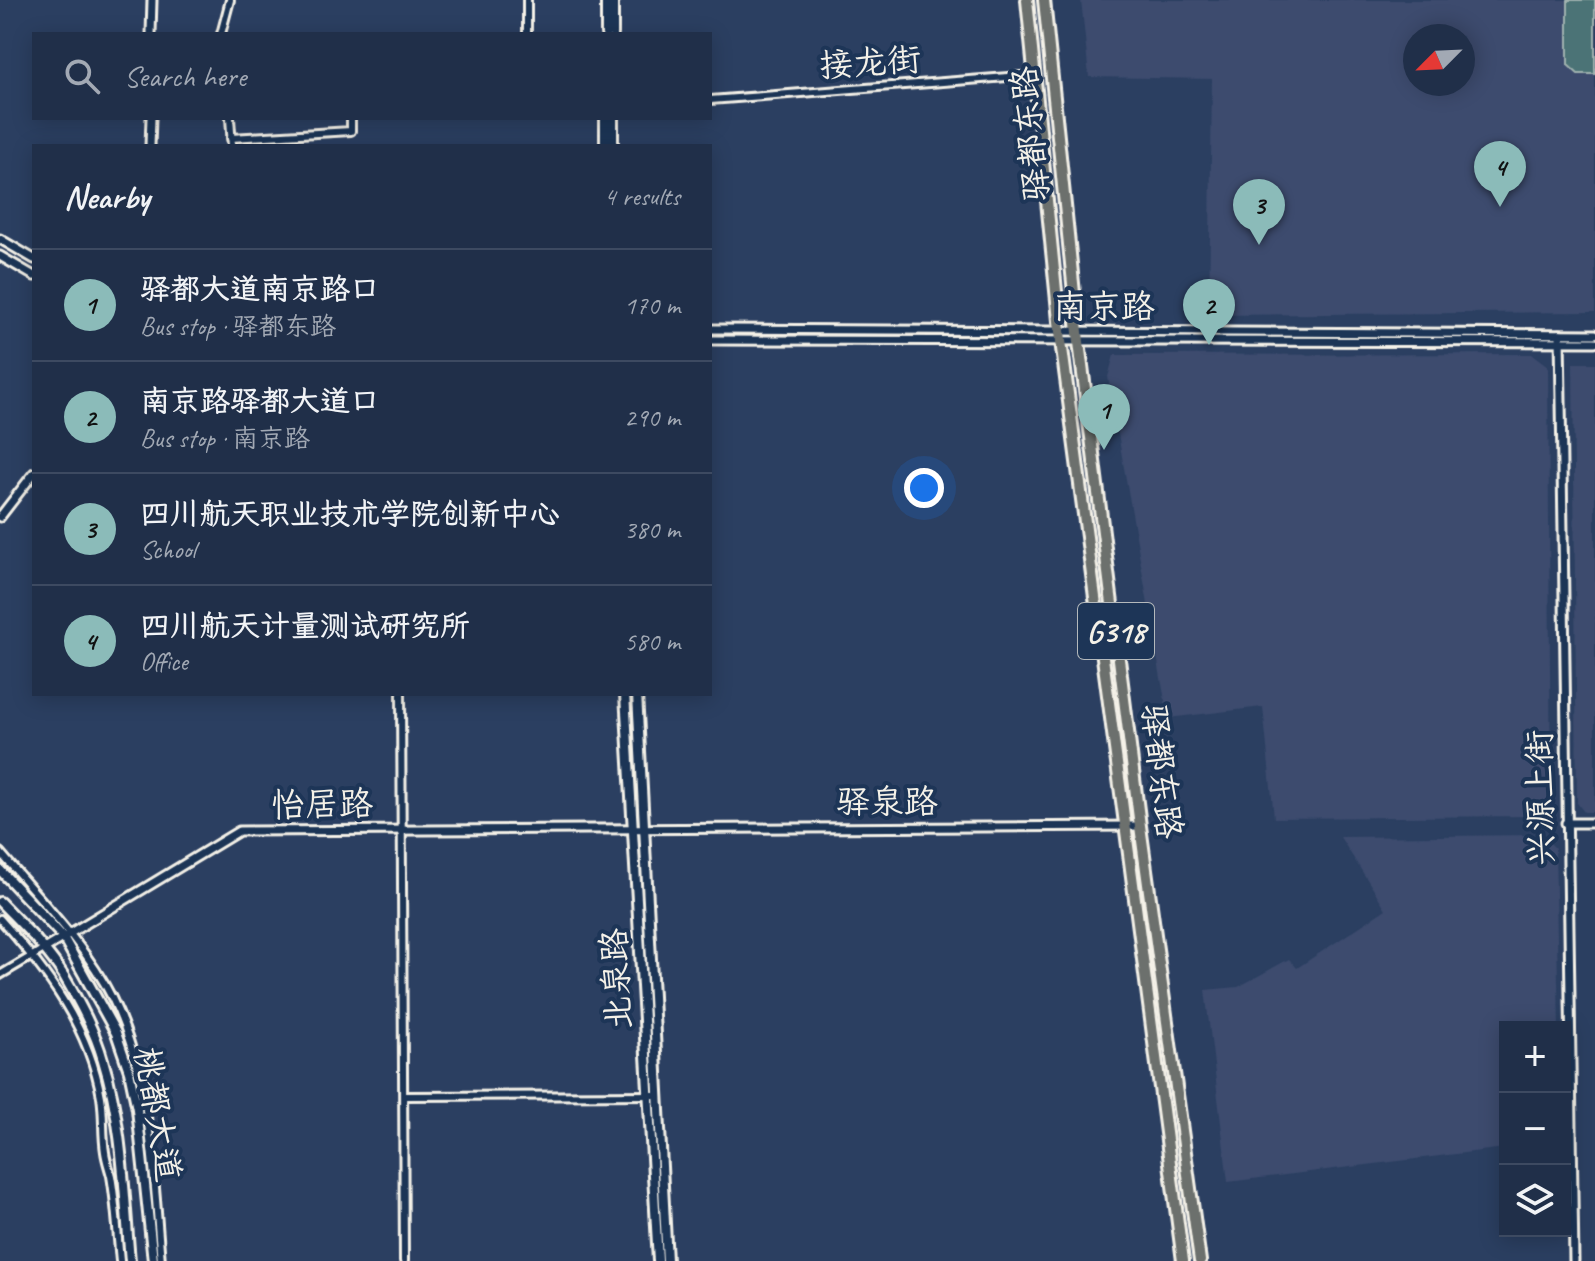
<!DOCTYPE html>
<meta charset="utf-8">
<style>
body{margin:0;font-family:Caveat,"LXGW WenKai TC",sans-serif;background:#283750;color:#f1f3f6}
.controls{position:absolute;right:24px;bottom:24px;display:grid;overflow:hidden;border-radius:0px;box-shadow:0 4px 20px #0003}
.controls button{width:72px;height:72px;display:grid;place-items:center;padding:0;border:0;border-bottom:2px solid #3d4a61;background:#202f49;color:#f1f3f6;font:40px sans-serif}
.compass{position:absolute;left:1403px;top:24px;width:72px;height:72px;border-radius:50%;background:#202f49;box-shadow:0 4px 20px #0003;rotate:246deg}
.you{position:absolute;left:924px;top:488px;width:28px;height:28px;margin:-20px;border:6px solid #fff;border-radius:50%;background:#1a73e8;box-shadow:0 0 0 12px #1a73e833}
.badge{display:grid;place-items:center;width:52px;height:52px;border-radius:50%;background:#8bbbb9;color:#111;font-size:26px;font-weight:700}
.pin{position:absolute;translate:-50% -66px;filter:drop-shadow(0 2px 4px #0008)}
.pin::after{content:'';position:absolute;top:42px;width:28px;height:24px;background:inherit;clip-path:polygon(0 0,100% 0,50% 100%)}
.list{margin:0;padding:0;list-style:none}
h2{display:flex;justify-content:space-between;align-items:center;height:104px;margin:0;padding:0 32px;font-size:34px}
h2 small{font-size:26px;font-weight:400;color:#a2a9b4}
.list li{display:grid;grid-template-columns:52px 1fr auto;gap:24px;align-items:center;box-sizing:border-box;height:112px;padding:0 32px;border-top:2px solid #3d4a61}
.list b{display:block;font-size:30px;white-space:nowrap}
.list p{margin:0;font-size:26px;white-space:nowrap;color:#a2a9b4}
.list em{font-size:26px;font-style:normal;color:#a2a9b4}
.icon{flex:none;width:44px;height:44px;fill:none;stroke:currentColor;stroke-width:2;stroke-linecap:round;stroke-linejoin:round}
.map{position:relative;flex:none;width:1595px;height:1261px;overflow:hidden}
.search{position:absolute;background:#202f49;box-shadow:0 4px 20px #0003;left:32px;top:32px;width:680px;height:88px;display:flex;align-items:center;gap:20px;box-sizing:border-box;padding:0 28px;border-radius:0px;color:#a2a9b4;font-size:30px}
.panel{position:absolute;background:#202f49;box-shadow:0 4px 20px #0003;left:32px;top:144px;width:680px;height:552px;border-radius:0px}
.map>svg:first-child{display:block}
</style>
<div class="map">
<svg width="1595" height="1261" viewBox="0 0 1595 1261">
<rect width="100%" height="100%" fill="#2b3f61"/>
<filter id="ink" filterUnits="userSpaceOnUse"><feTurbulence type="fractalNoise" baseFrequency=".0125" numOctaves="2"/><feDisplacementMap in="SourceGraphic" scale="16" xChannelSelector="R" yChannelSelector="G"/><feConvolveMatrix kernelMatrix="1 2 1 2 8 2 1 2 1" color-interpolation-filters="sRGB"/></filter>
<g filter="url(#ink)">
<!-- built -->
<g fill="#3c4b6e" fill-rule="evenodd">
<path d="M1081 0H1595V312L1209 315 1212 79 1089 77ZM1415 36H1463V84H1415Z"/>
<path d="M1532 354 1548 366 1551 816 1274 818 1263 707 1168 718 1108 377 1114 355Z"/>
<path d="M1573 363H1595V812H1584L1577 803Z"/>
<path d="M1542 835 1555 848 1559 1027H1505V1148L1228 1182 1205 990 1238 987 1289 959 1297 968 1386 909 1340 837Z"/>
</g>
<!-- grass -->
<path fill="#4c7376" stroke="#a0b2af" stroke-width="2" d="M1568 0H1595V74H1578L1568 65Z"/>
<g fill="none" stroke-linecap="round" stroke-linejoin="round">
<!-- minor casing -->
<g stroke="#f4f1e8" stroke-width="12">
<g id="minor">
<path d="M221 34 230 0"/>
<path d="M527 34V0"/>
<path d="M710 100 1034 75"/>
<path d="M230 118 232 146"/>
<path d="M231 138 351 131V118"/>
<path d="M401 694 404 1261"/>
<path d="M0 852C37 896 86 945 112 998 152 1080 153 1172 161 1261"/>
<path d="M0 919C47 971 89 1027 101 1097 104 1115 102 1134 105 1152 106 1160 109 1168 111 1176 116 1204 117 1233 120 1261"/>
<path d="M0 975 44 949"/>
<path d="M404 1096 658 1095"/>
</g>
</g>
<!-- tertiary casing -->
<g stroke="#f4f1e8" stroke-width="13">
<g id="tertiary">
<path d="M151 34 152 0"/>
<path d="M150 146 151 118"/>
<path d="M0 239 34 259"/>
<path d="M0 256 34 276"/>
<path d="M710 329 1595 334"/>
<path d="M1560 334 1574 1261"/>
<path d="M710 340 1595 342"/>
<path d="M0 517 34 473"/>
<path d="M1566 823H1595"/>
<path d="M44 949 239 831 1140 826"/>
</g>
</g>
<!-- secondary casing -->
<g stroke="#f4f1e8" stroke-width="14">
<g id="secondary">
<path d="M606 34V0"/>
<path d="M613 34V0"/>
<path d="M605 146V118"/>
<path d="M613 146V118"/>
<path d="M625 694 658 1261"/>
<path d="M637 694 667 1261"/>
<path d="M0 870 63 937 116 1033 129 1071 137 1109 153 1261"/>
<path d="M0 902C22 925 47 948 64 976 79 1002 95 1031 103 1060 123 1124 124 1195 130 1261"/>
</g>
</g>
<!-- trunk casing -->
<g stroke="#f4f1e8" stroke-width="16">
<g id="trunk">
<path d="M1027 0 1061 341 1183 1261"/>
<path d="M1044 0 1079 342 1140 826 1200 1261"/>
</g>
</g>
<!-- minor -->
<use href="#minor" stroke="#1d3557" stroke-width="6"/>
<!-- tertiary -->
<use href="#tertiary" stroke="#1d3557" stroke-width="7"/>
<!-- secondary -->
<use href="#secondary" stroke="#1d3557" stroke-width="8"/>
<!-- trunk -->
<use href="#trunk" stroke="#6c706d" stroke-width="10"/>
</g>
</g>
<g text-anchor="middle" dominant-baseline="central" stroke-width="8" stroke-linejoin="round" paint-order="stroke">
<!-- shield labels -->
<rect fill="#1d3557" stroke="#b4b9bc" stroke-width="2" x="1078" y="603" width="76" height="56" rx="6"/>
<g font-size="32" font-weight="bold" fill="#f4f1e8">
<text x="1116" y="631">G318</text>
</g>
<!-- street labels -->
<g font-size="34" fill="#f4f1e8" stroke="#1d3557">
<text transform="translate(870 62) rotate(-4)">接龙街</text>
<text transform="translate(1030 134) rotate(-96)">驿都东路</text>
<text x="1104" y="306">南京路</text>
<text transform="translate(1162 771) rotate(83)">驿都东路</text>
<text transform="translate(1540 798) rotate(-91)">兴源上街</text>
<text x="887" y="801">驿泉路</text>
<text transform="translate(322 804) rotate(-1)">怡居路</text>
<text transform="translate(616 979) rotate(-93)">北泉路</text>
<text transform="translate(158 1114) rotate(80)">桃都大道</text>
</g>
</g>
</svg>
<div class="controls">
<button>+</button>
<button>−</button>
<button><svg class="icon" aria-label="layers" viewBox="0 0 24 24"><path d="M12 4l9 5-9 5-9-5zM3 14l9 5 9-5"/></svg></button>
</div>
<svg class="compass" viewBox="-18 -18 36 36"><path d="M0-13l5 13h-10z" fill="#e53935"/><path d="M0 13l5-13h-10z" fill="#a2a9b4"/></svg>
<div class="you"></div>
<div class="pin badge" style="left:1104px;top:450px">1</div>
<div class="pin badge" style="left:1209px;top:345px">2</div>
<div class="pin badge" style="left:1259px;top:245px">3</div>
<div class="pin badge" style="left:1500px;top:207px">4</div>
<div class="search"><svg class="icon" aria-label="search" viewBox="0 0 24 24"><circle cx="10" cy="10" r="6"/><path d="M15 15l6 6"/></svg>Search here</div>
<section class="panel">
<h2>Nearby<small>4 results</small></h2>
<ul class="list">
<li><span class="badge">1</span><div><b>驿都大道南京路口</b><p>Bus stop · 驿都东路</p></div><em>170 m</em></li>
<li><span class="badge">2</span><div><b>南京路驿都大道口</b><p>Bus stop · 南京路</p></div><em>290 m</em></li>
<li><span class="badge">3</span><div><b>四川航天职业技术学院创新中心</b><p>School</p></div><em>380 m</em></li>
<li><span class="badge">4</span><div><b>四川航天计量测试研究所</b><p>Office</p></div><em>580 m</em></li>
</ul>
</section>
</div>
